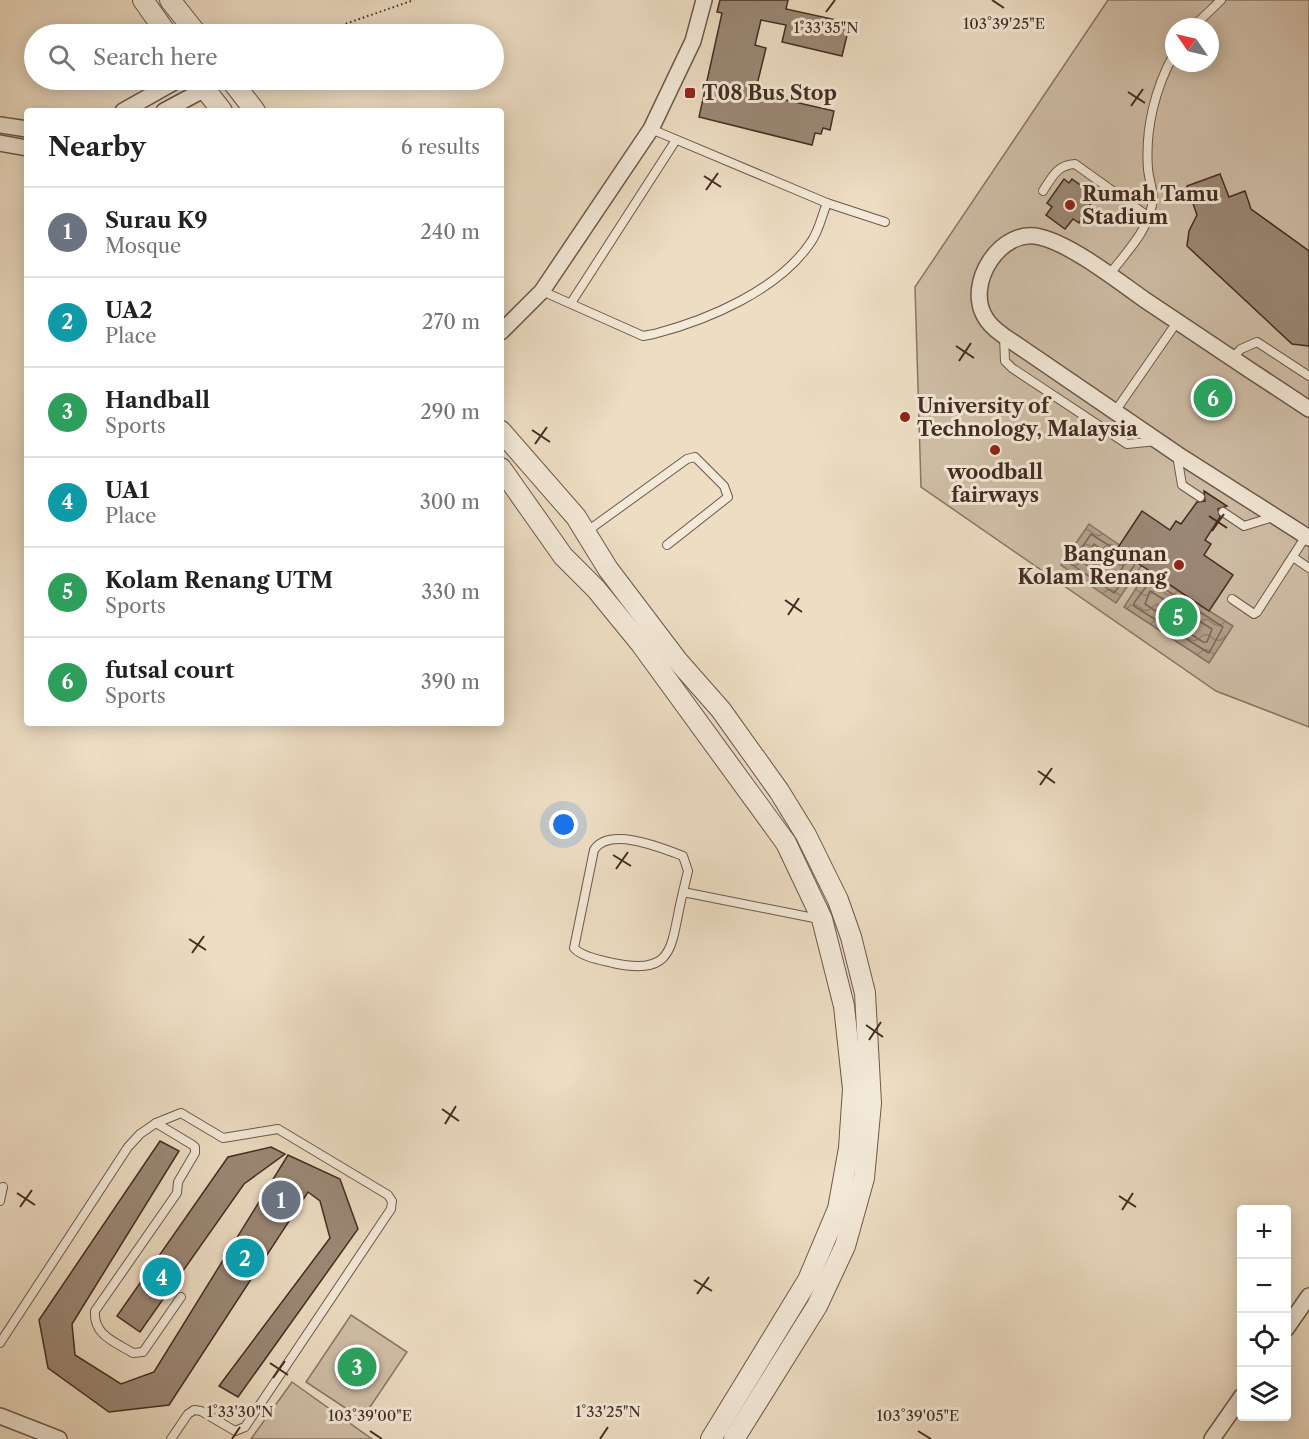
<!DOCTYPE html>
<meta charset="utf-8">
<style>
body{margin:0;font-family:"Libre Caslon Text",serif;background:#f2f2f2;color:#222}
.controls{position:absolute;right:18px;bottom:18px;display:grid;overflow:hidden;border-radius:6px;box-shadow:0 3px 15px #0003}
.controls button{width:54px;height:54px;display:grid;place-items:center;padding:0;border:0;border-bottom:2px solid #e0e0e0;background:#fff;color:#222;font:30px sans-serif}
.compass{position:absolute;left:1165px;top:18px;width:54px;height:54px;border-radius:50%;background:#fff;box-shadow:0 3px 15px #0003;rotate:304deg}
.you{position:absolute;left:564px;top:825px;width:21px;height:21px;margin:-15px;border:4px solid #fff;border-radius:50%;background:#1a73e8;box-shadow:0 0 0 9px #1a73e833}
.badge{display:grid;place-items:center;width:39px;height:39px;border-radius:50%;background:#8f2418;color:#fff;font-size:20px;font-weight:700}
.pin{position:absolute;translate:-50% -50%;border:3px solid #fff;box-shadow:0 2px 6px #0006}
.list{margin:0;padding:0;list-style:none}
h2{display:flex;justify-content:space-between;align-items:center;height:78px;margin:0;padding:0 24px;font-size:26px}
h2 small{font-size:20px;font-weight:400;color:#767676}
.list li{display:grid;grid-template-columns:39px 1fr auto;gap:18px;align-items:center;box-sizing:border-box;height:90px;padding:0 24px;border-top:2px solid #e0e0e0}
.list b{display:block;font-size:22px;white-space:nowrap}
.list p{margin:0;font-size:20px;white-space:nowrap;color:#767676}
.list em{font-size:20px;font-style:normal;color:#767676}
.icon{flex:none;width:33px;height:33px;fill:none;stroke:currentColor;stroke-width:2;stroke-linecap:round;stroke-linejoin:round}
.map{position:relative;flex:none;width:1309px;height:1439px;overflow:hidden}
.search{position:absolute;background:#fff;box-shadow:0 3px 15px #0003;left:24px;top:24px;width:480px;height:66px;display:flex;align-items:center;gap:15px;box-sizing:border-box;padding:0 21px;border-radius:33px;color:#767676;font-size:22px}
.panel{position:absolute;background:#fff;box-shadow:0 3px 15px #0003;left:24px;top:108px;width:480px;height:618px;border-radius:6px}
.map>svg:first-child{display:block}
</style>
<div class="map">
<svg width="1309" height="1439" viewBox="0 0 1309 1439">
<defs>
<pattern id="water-waves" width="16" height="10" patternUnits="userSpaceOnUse" patternTransform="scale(1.5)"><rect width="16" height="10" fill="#b3a18c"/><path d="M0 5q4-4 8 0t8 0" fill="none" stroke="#938372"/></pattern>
</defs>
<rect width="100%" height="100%" fill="#edddc3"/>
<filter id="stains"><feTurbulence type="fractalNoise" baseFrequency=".00333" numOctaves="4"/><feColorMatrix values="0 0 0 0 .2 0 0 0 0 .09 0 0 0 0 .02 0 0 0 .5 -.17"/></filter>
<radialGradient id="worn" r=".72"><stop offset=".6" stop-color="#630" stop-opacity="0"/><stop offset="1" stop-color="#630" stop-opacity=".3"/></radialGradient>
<!-- green -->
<g fill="#d0bfa8" stroke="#897665" stroke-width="1.5" fill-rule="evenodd">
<path d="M1108 0H1309V727L1216 691 921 487 915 287ZM1174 27H1210V63H1174Z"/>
<path d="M351 1315 407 1352 362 1419 306 1382Z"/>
<path d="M292 1382 372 1439H251Z"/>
</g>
<!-- water -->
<g fill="url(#water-waves)" stroke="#867262" stroke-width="1.5">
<path d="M1089 524 1144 562 1116 603 1061 565Z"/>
<path d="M1147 571 1233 626 1209 663 1124 607Z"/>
</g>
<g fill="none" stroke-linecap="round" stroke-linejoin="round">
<!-- shore -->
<g stroke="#7a6657" stroke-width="1.5">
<path d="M1094 544 1124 565 1113 583 1082 562Z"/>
<path d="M1116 550 1091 534 1071 564 1114 593 1134 566V562"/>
<path d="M1151 580 1223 627 1209 653 1134 606V603Z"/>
<path d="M1150 591 1212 629 1207 642H1203L1145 604Z"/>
</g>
</g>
<!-- building -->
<g fill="#9b8876" stroke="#422c22" stroke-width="1.5">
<path d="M720 0H788L786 9 850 23 842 56 782 42 786 25 761 20 755 45 766 48 755 93 834 111 830 130 823 128 821 134 815 133 812 145 699 117 722 13 717 12Z"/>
<path d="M1220 174 1229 197 1245 191 1251 209 1309 251V346L1292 344 1187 246 1189 231 1197 215 1187 186Z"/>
<path d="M1064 179 1069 183 1072 179 1090 192 1087 196 1093 200 1089 206 1096 211 1088 222 1082 218 1079 223 1073 219 1065 229 1046 215 1052 207 1047 203Z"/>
<path d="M1204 491 1227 506 1218 509 1220 517 1205 540 1211 544 1204 555 1233 575 1209 611 1117 549 1142 511 1170 530 1176 521 1181 524 1197 502 1205 501Z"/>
<path d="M160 1141 179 1151 72 1324 75 1355 121 1384 154 1372 288 1155 340 1179 358 1229 238 1397 219 1386 330 1238 320 1201 308 1192 169 1405 109 1412 48 1368 39 1320Z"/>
<path d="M271 1147 285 1154 244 1184 140 1332 117 1316 228 1157Z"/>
</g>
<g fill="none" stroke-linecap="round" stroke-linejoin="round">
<!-- service casing -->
<g stroke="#6d584a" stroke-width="10">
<g id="service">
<path d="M1193 27 1221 0"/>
<path d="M1043 191C1052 177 1057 165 1075 164L1149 217"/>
<path d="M827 203 885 222"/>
<path d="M1109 275C1124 255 1148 231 1152 205 1155 194 1149 181 1148 169 1145 129 1155 88 1174 54"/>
<path d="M542 291 643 336 654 334C708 320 779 290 811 242 819 231 822 215 827 203L651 129"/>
<path d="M571 303 676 140"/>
<path d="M1004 336 1005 361 1012 368 1127 444 1157 441"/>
<path d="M1232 358 1241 349 1257 342 1309 376"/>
<path d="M1114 413 1177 322"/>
<path d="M1177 455 1182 485 1200 497"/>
<path d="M1223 512 1244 526 1273 517"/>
<path d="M586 532 687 459 695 457 724 486 728 497 667 545"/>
<path d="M1293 557 1309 568"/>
<path d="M1232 599 1254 614 1257 612 1306 536"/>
<path d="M683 892C670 943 678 977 613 963 601 960 582 957 574 948L594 850C609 826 662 848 683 856L688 871 683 892 819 919"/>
<path d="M156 1123 181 1113 223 1138 278 1129 388 1195 392 1201 391 1209 245 1427 235 1431 201 1411 194 1410 188 1414 171 1439"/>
<path d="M0 1201 3 1187"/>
<path d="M0 1343 128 1147 140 1134 156 1123 191 1144 195 1147V1153L178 1182 177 1193 95 1311C93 1335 115 1342 133 1353L143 1352 181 1297"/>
</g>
</g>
<!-- minor casing -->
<g stroke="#6d584a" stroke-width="18">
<g id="minor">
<path d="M123 111 178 80"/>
<path d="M164 111 205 89"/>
<path d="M0 125 27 129"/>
<path d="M0 143 27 148"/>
<path d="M501 332 542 291 651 129 693 41 704 0"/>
<path d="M1309 409C1254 373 1200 337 1145 300 1118 281 1071 244 1040 237 1000 227 965 284 985 317 989 325 997 331 1004 336L1177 454 1309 538"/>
<path d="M1286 1329 1309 1296"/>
<path d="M0 1416 59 1439"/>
<path d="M1212 1439 1242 1396"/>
</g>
</g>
<!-- tertiary casing -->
<g stroke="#6d584a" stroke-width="22">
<g id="tertiary">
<path d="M143 0 167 34"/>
<path d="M170 0 197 34"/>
<path d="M198 80 222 111"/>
<path d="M231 80 255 111"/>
<path d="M501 431 576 517 608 569 677 660 721 710 779 791 806 835 838 900 851 937 865 993 871 1103 864 1178 845 1246 817 1306 734 1439"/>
<path d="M501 468 563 556 596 589 641 644 786 843 822 919 844 1006 853 1089 849 1148 838 1209 808 1280 711 1439"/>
</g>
</g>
<!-- path -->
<path stroke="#422c22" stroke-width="2" stroke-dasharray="1.5 3" stroke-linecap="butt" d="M316 34 414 0"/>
<!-- service -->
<use href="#service" stroke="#f3e9d8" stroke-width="8"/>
<!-- minor -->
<use href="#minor" stroke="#f3e9d8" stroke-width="15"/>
<!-- tertiary -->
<use href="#tertiary" stroke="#f3e9d8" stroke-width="20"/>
</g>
<!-- ticks -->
<path fill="none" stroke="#422c22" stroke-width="2" d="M992 0 1004 8M826 12 835 0M1128 92 1145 103M1131 106 1143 89M704 176 721 187M706 190 718 173M956 346 974 358M959 361 971 343M532 430 550 442M535 444 547 427M1209 516 1227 528M1212 531 1224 514M785 600 802 612M788 615 799 598M1038 771 1055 783M1040 785 1052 768M613 855 631 866M616 869 628 852M189 939 206 950M192 953 204 936M866 1025 883 1037M869 1040 881 1022M442 1109 459 1121M445 1124 456 1106M17 1193 35 1205M1119 1196 1136 1207M20 1207 32 1190M1122 1210 1133 1193M694 1280 712 1291M697 1294 709 1277M270 1363 288 1375M273 1378 285 1361M370 1431 382 1439M918 1431 931 1439M232 1439 240 1427M600 1439 608 1427"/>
<!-- markers -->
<g fill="#8f2418" stroke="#f3e9d8" stroke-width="2">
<rect x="684" y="87" width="12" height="12" rx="3"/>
<circle cx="1070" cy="205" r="6"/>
<circle cx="905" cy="417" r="6"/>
<circle cx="995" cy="450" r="6"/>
<circle cx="1179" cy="565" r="6"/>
</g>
<g text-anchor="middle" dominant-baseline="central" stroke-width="6" stroke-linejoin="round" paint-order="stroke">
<!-- poi labels -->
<g font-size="20" font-weight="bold" fill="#422c22" stroke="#f3e9d8" text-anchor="start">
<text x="702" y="93">T08 Bus Stop</text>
<text x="1082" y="194">Rumah Tamu<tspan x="1082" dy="23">Stadium</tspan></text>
<text x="917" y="406">University of<tspan x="917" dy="23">Technology, Malaysia</tspan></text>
<text x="995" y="472" text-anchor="middle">woodball<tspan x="995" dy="23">fairways</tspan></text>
<text x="1167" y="554" text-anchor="end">Bangunan<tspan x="1167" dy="23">Kolam Renang</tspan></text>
</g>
</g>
<g font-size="15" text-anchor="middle" fill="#422c22" stroke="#f3e9d8" stroke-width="6" stroke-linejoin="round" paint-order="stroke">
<text x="1004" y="29">103°39'25"E</text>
<text x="826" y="33">1°33'35"N</text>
<text x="240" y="1417">1°33'30"N</text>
<text x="608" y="1417">1°33'25"N</text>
<text x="370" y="1421">103°39'00"E</text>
<text x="918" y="1421">103°39'05"E</text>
</g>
<rect width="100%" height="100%" filter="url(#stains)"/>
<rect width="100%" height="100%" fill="url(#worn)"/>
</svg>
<div class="controls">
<button>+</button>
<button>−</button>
<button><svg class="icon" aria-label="locate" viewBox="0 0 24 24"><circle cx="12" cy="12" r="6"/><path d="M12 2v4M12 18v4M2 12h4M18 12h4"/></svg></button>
<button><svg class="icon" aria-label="layers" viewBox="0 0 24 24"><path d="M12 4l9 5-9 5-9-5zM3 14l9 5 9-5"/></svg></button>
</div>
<svg class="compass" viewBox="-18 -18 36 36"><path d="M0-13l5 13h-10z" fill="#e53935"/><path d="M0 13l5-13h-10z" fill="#767676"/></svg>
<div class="you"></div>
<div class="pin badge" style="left:281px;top:1200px;background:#6b7280">1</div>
<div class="pin badge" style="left:245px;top:1258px;background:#0f9aa8">2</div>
<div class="pin badge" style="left:357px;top:1367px;background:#2e9e5b">3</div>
<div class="pin badge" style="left:162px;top:1277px;background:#0f9aa8">4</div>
<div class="pin badge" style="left:1178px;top:617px;background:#2e9e5b">5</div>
<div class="pin badge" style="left:1213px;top:398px;background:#2e9e5b">6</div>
<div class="search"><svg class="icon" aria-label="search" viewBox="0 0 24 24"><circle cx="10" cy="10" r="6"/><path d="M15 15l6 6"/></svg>Search here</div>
<section class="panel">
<h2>Nearby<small>6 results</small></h2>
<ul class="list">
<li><span class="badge" style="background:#6b7280">1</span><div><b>Surau K9</b><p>Mosque</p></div><em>240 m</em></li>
<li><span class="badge" style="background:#0f9aa8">2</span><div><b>UA2</b><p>Place</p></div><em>270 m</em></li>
<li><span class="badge" style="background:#2e9e5b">3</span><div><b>Handball</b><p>Sports</p></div><em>290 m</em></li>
<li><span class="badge" style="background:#0f9aa8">4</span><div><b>UA1</b><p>Place</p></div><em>300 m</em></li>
<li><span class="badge" style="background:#2e9e5b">5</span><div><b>Kolam Renang UTM</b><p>Sports</p></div><em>330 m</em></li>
<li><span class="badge" style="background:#2e9e5b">6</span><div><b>futsal court</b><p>Sports</p></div><em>390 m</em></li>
</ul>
</section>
</div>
